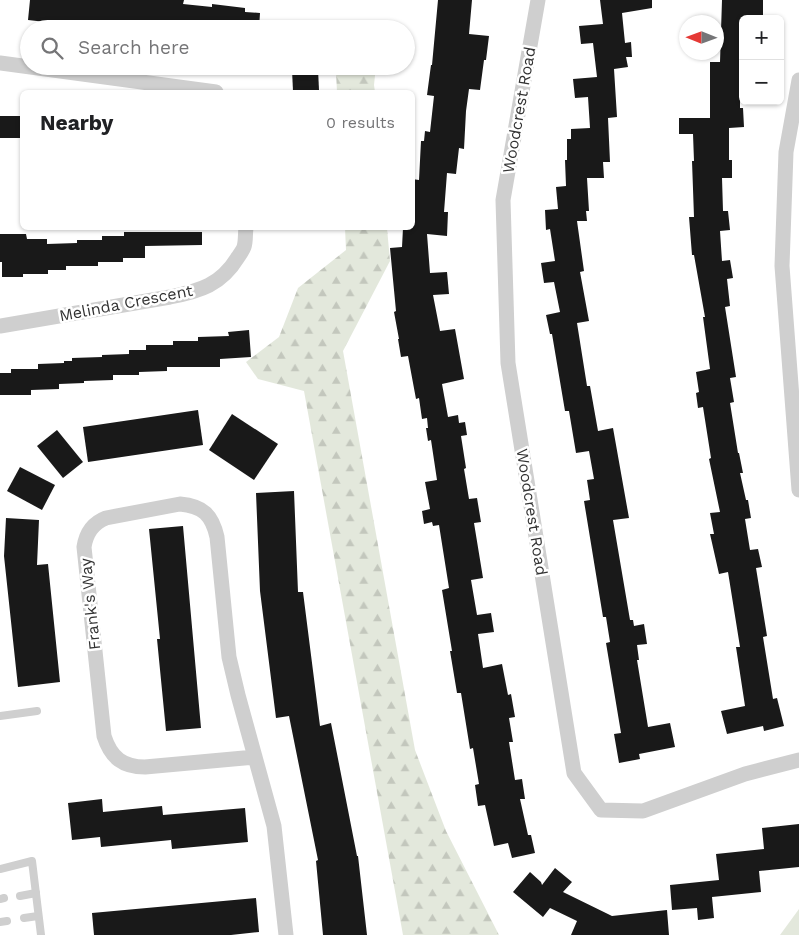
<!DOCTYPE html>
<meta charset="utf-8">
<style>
body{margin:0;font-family:"Work Sans",sans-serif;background:#f6f6f6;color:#202124}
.controls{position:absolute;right:15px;top:15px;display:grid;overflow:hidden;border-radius:8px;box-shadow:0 1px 4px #0004}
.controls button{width:45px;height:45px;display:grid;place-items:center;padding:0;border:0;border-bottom:1px solid #e0e0e0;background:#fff;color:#202124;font:25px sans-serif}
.compass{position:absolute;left:679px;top:15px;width:45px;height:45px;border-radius:50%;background:#fff;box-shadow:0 1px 4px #0004;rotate:271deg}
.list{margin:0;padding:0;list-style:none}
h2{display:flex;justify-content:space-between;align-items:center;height:65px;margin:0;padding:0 20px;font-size:21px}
h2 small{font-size:16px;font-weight:400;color:#757577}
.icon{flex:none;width:28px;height:28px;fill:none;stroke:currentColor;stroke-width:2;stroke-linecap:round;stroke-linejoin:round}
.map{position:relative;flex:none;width:799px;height:935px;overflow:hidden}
.search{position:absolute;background:#fff;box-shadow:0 1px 4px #0004;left:20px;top:20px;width:395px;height:55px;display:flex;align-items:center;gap:12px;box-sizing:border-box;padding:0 18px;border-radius:28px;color:#757577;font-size:19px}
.panel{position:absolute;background:#fff;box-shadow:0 1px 4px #0004;left:20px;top:90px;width:395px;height:140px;border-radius:8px}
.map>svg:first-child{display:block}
</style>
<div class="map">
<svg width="799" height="935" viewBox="0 0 799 935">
<defs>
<pattern id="forest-firs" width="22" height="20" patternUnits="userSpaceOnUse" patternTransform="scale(1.25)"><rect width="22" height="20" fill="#e3e8dc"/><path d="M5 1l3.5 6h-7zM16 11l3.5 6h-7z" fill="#c3c7bd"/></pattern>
</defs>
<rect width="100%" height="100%" fill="#fff"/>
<!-- green -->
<path fill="#e3e8dc" d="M799 909V935H780Z"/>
<!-- forest -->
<g fill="url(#forest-firs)">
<path d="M289 66H376L374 85 375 92H337L336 72Z"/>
<path d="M345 228H387L390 261 343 351 415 750 446 831 499 935H403L304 391 258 379 246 362 279 337 298 288 346 250Z"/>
</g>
<!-- building -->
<g fill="#191919">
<path d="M30 0H184L183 4 212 7V4L245 8V12L260 13 259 29H81V26L28 20Z"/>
<path d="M438 0H472L469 34 489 36 486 60H484L480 90 469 89 466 111 464 149 459 148 456 174 447 173 444 212H448L447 236 427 234 430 273 447 272 449 294 433 295 440 331 455 329 464 379 442 384 448 417 458 415 459 423 465 422 467 435 461 436 466 468 464 469 469 499 477 498 481 522 474 523 483 578 471 580 477 615 491 613 494 632 478 634 483 668 502 664 508 695 511 694 515 717 509 718 513 742H509L515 780 522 779 525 799H520L528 835H531L535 853 512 858 508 843 494 846 485 805 478 806 475 785 479 784 473 748 470 749 461 693H457L450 651H452L442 590 449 588 439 525 433 526 432 522 424 524 422 511 430 509 425 482 437 480 431 440 428 441 426 428H428L427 418 422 419 419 398 416 399 408 356 401 357 398 339H399L394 312 396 311 390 248 402 247 403 228H412V179L419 180 421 141H424L425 131 430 132 434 96 427 95 431 65H432Z"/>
<path d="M600 0H652V8L622 13 625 43 631 42 632 57H626L628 67 614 69 617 117 608 118 610 162H603L604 178H587L589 211H586L587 221H577L584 271 580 272 589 321 577 323 587 386H590L598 431 613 428 629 518 613 520 630 620H633L634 626 644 624 647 644 637 645 639 660H637L648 727 670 723 675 747 639 754 640 759 619 763 614 734 621 733 606 643 610 642 606 617H603L584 501 590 500 587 480 594 479 589 451 576 453 569 411H565L552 334H550L546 315 560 312 554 282 544 283 541 263 555 261 550 229 546 230 545 210 558 209 556 187 566 186 565 160H567V139H571V129L590 128 588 97 575 98 573 79 597 77 593 43 581 44 579 26 603 24Z"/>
<path d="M722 0H763V19H743V80H740V108H743L744 127 729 128V160H732V178H722L723 211H728L730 230 720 231 722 261 730 260 733 278 727 279 730 306 725 307 736 377 730 378 734 402 730 403 738 453H739L743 473H740L746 500H748L751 518 745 519 750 550 758 549 762 567 756 568 767 636 763 637 773 699 777 698 784 726 764 731 763 726 727 734 721 711 745 706 736 647H740L728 572 719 574 710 534H714L710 513 720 512 709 459 711 458 703 407 698 408 696 393 699 392 696 372 710 369 703 317H705L694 255H692L689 217H694L692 161H694L693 134H679V118H710V62H720Z"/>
<path d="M318 69 319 90 293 91 292 70Z"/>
<rect x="0" y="116" width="22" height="22"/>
<path d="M124 232H202V245L145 246V258H123V262H98V266H66V270H48V274H23V277H2V262H0V234H26L27 239H47V244L77 243V240H102V236H124Z"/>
<path d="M249 330 251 357 220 359V367H167V371L139 372V375H113V380L84 381V383L59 384V389L31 390V395H0V373H11V369H38V364L64 363V361H72V358L102 357V355L129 354V350H146V345H173V341H198V337L229 336 228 332Z"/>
<path d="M198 410 203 445 88 462 83 427Z"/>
<path d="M232 414 278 444 254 480 209 450Z"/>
<path d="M57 430 83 462 63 478 37 446Z"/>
<path d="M20 467 55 485 42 510 7 491Z"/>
<path d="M294 491 298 592H303L320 726 331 723 357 856H358L367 935H323L316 861 318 860 289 716 276 718 260 591 256 493Z"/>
<path d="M6 518 39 520 37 565 48 564 60 682 18 687 4 556Z"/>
<path d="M183 526 201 728 166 731 157 639H160L149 529Z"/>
<path d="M102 799 103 812 162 806 163 815 245 808 248 842 172 849 171 840 101 847 100 837 72 840 68 803Z"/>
<path d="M799 824V867L759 871 761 892 712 897 714 918 698 920 697 908 672 910 670 885 719 880 716 854 764 849 762 828Z"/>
<path d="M555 868 572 882 563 892 612 916 667 910 669 935H571L577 921 550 908 543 917 513 892 530 872 541 882 542 885Z"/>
<path d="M256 898 259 932 231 935H94L92 913Z"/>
</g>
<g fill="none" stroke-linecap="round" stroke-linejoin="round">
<!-- lane -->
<g stroke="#cfcfcf" stroke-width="8">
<path d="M0 716 37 711"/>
<path d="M0 869 32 861 41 935"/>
<path d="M20 896 36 893"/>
<path d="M0 899 4 898"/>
<path d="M24 918 38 916"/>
<path d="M0 922 7 921"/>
</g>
<!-- street -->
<g stroke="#cfcfcf" stroke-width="15">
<path d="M538 0 503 200 508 363 574 773 601 810 643 811 745 774 799 760"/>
<path d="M0 63 216 92"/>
<path d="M799 80 786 152 782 266 799 490"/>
<path d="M0 326 170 297C200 291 221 285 238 257 240 254 243 250 244 247 246 241 245 234 246 228"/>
<path d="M255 757 145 767C123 767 111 758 104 736L84 547C86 534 93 523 106 518L180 504C203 506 212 515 217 537L229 657 238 695 274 826 286 935"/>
</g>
</g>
<g text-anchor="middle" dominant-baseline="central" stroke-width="5" stroke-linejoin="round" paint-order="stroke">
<!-- street labels -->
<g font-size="16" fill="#323232" stroke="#fff">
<text transform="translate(519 110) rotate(-80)">Woodcrest Road</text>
<text transform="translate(126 303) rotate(-11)">Melinda Crescent</text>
<text transform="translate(532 512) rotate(81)">Woodcrest Road</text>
<text transform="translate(90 604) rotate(-96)">Frank's Way</text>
</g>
</g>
</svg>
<div class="controls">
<button>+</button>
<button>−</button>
</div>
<svg class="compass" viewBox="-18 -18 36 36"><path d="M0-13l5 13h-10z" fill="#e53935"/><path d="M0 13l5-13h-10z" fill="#757577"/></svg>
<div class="search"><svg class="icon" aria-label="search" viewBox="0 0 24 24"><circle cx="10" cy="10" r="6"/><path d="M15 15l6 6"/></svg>Search here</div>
<section class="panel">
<h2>Nearby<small>0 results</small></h2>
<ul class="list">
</ul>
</section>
</div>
